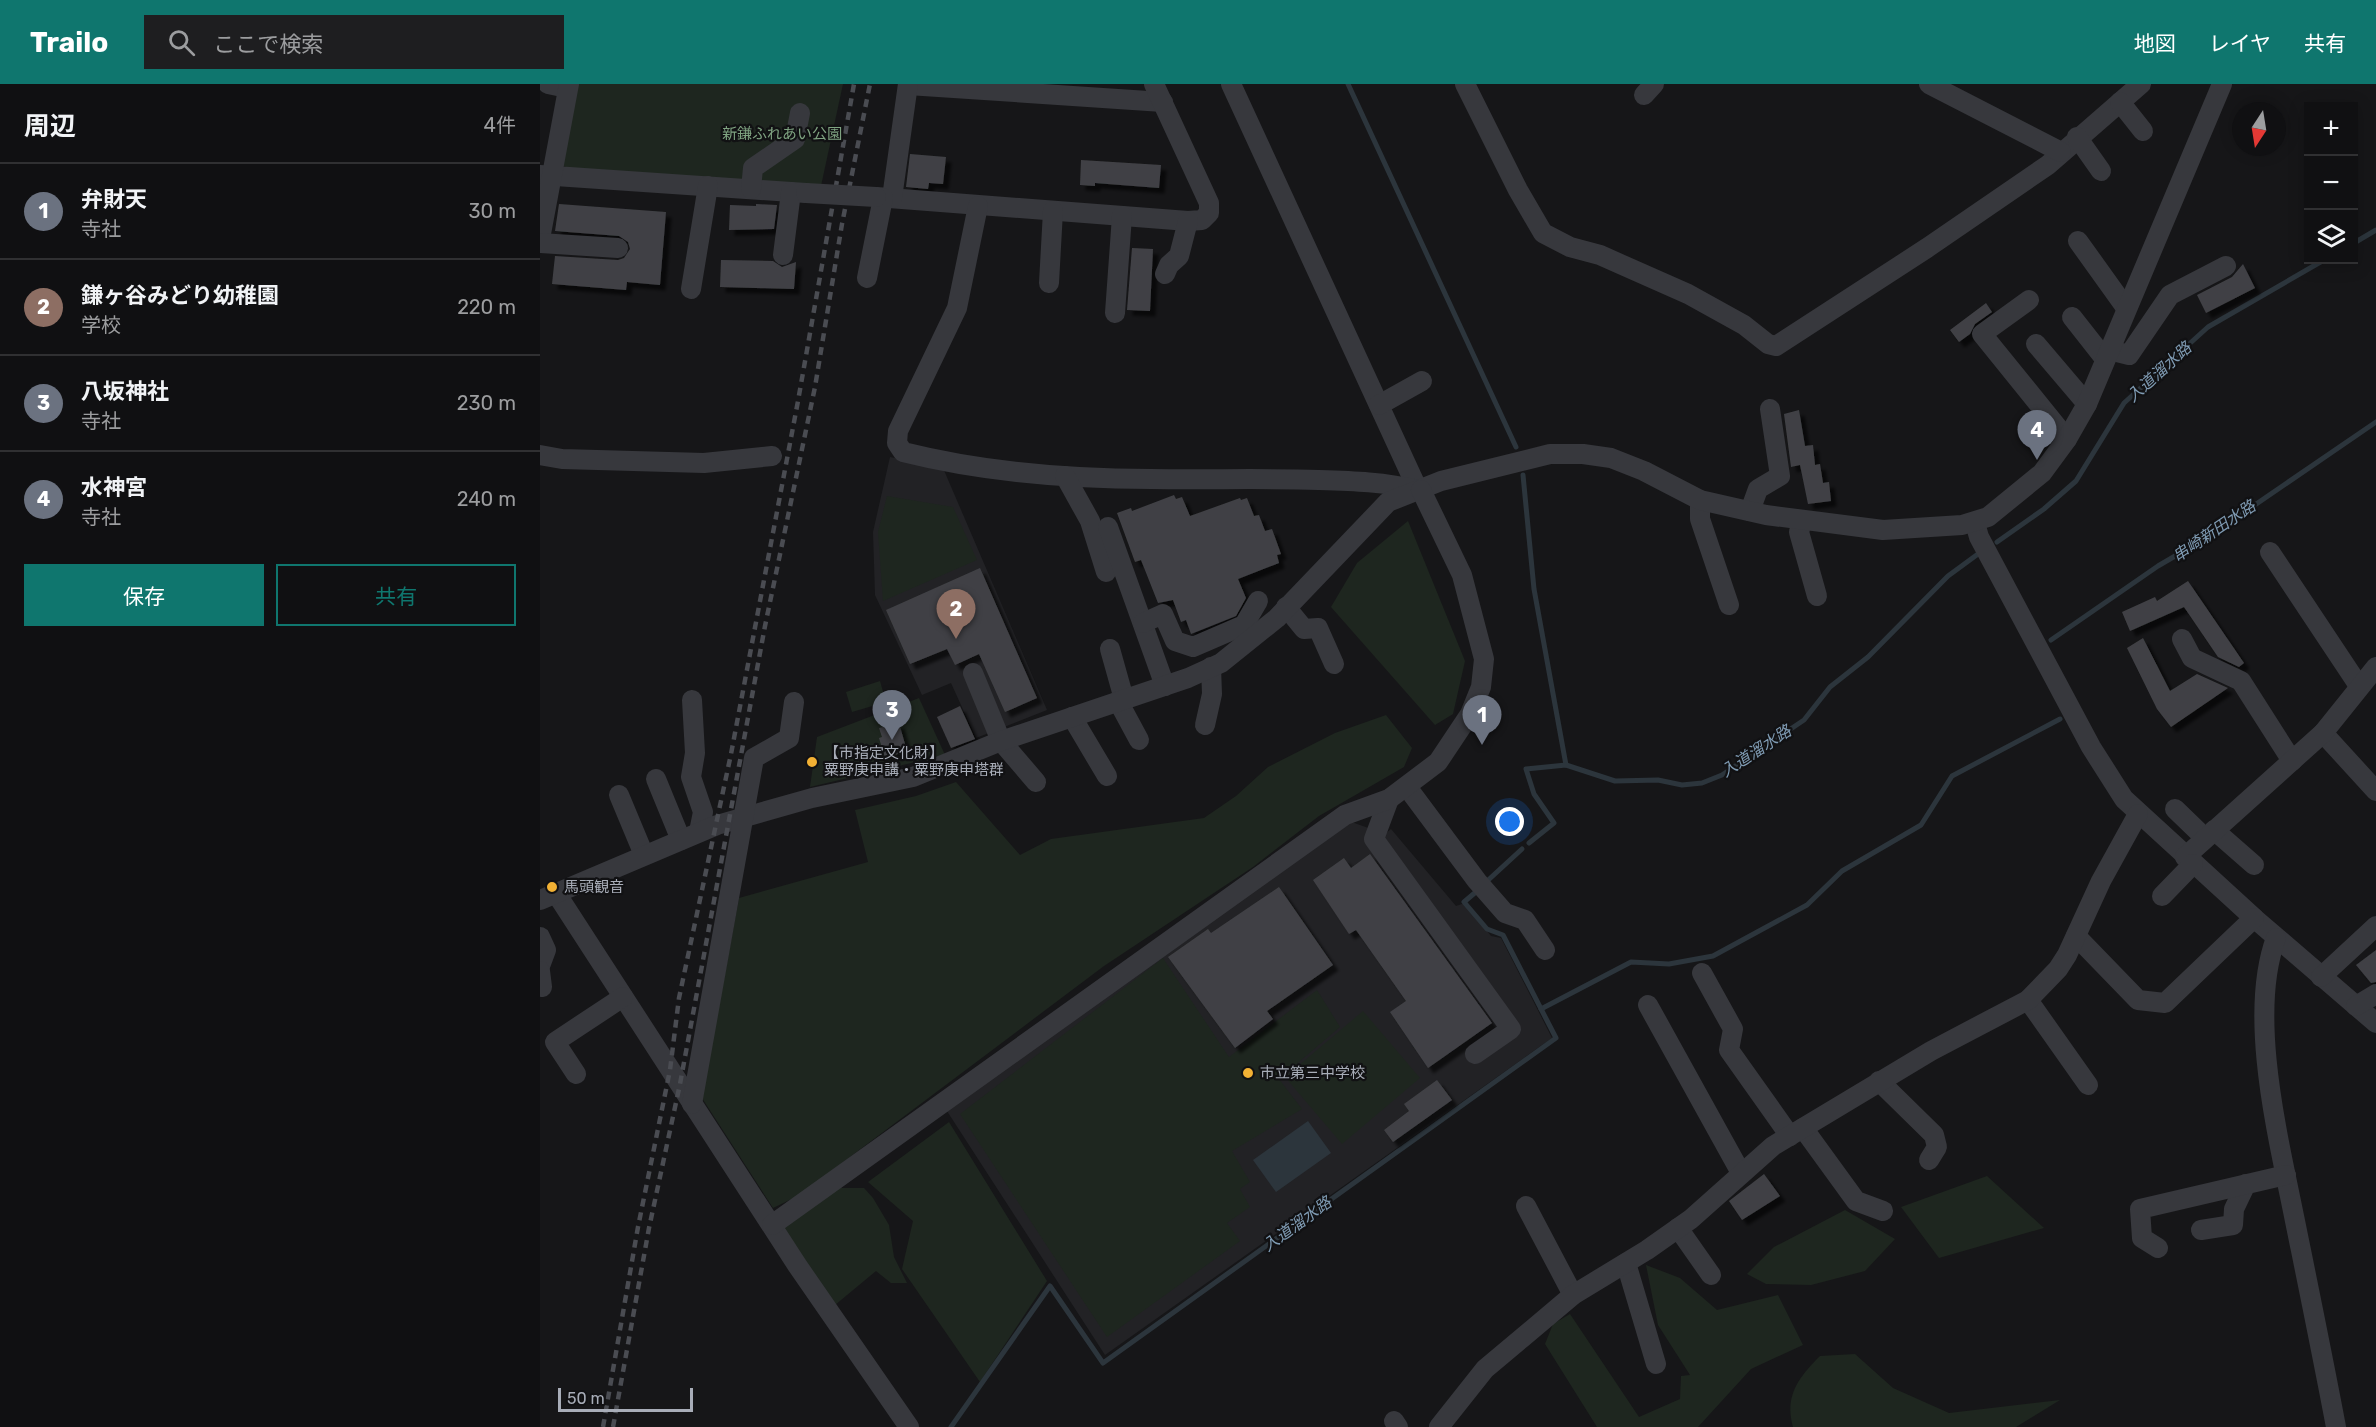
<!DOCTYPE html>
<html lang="ja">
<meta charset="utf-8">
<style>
body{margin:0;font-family:Rubik,"Noto Sans JP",sans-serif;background:#1e1e20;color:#f1f3f6}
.controls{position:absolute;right:18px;top:18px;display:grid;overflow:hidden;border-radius:0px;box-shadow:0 3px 15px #0003}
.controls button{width:54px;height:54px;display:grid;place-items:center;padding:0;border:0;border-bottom:2px solid #303032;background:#101012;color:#f1f3f6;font:30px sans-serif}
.compass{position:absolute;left:1692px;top:18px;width:54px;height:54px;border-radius:50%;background:#101012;box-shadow:0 3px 15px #0003;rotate:192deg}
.scale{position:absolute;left:18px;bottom:15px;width:135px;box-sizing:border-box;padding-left:6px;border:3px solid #a8adb8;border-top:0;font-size:16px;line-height:21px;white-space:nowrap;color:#a8adb8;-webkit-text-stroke:4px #111113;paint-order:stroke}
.you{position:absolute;left:970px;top:738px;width:21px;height:21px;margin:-15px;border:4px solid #fff;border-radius:50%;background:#1a73e8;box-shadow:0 0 0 9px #1a73e833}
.badge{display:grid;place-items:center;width:39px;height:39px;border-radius:50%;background:#0f766e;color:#fff;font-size:20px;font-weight:700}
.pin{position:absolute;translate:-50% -50px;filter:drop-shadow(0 2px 3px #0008)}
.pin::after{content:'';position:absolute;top:32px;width:21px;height:18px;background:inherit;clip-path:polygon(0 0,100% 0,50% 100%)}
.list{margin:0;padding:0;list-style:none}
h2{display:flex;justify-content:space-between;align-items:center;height:78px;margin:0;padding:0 24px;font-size:26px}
h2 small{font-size:20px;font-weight:400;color:#9c9d9f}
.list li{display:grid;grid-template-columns:39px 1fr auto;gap:18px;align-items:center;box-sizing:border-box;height:96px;padding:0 24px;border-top:2px solid #303032}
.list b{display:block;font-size:22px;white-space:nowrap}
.list p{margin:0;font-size:20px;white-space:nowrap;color:#9c9d9f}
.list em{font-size:20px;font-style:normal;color:#9c9d9f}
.actions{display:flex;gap:12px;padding:18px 24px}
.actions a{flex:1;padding:14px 0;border:2px solid #0f766e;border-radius:0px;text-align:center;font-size:21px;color:#0f766e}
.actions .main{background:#0f766e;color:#fff}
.icon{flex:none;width:33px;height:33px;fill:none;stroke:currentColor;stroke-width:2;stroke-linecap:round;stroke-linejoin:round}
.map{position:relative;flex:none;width:1836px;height:1343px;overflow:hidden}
header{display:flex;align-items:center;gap:36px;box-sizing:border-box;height:84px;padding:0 30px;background:#0f766e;color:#fff}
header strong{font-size:28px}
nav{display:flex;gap:33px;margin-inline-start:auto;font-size:21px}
.search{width:420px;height:54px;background:#1e1e20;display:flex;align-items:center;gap:15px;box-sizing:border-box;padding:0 21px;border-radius:0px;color:#9c9d9f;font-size:22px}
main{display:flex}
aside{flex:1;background:#101012}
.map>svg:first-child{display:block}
</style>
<header>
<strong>Trailo</strong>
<div class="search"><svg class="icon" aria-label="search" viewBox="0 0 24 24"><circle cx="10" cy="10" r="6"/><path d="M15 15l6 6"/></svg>ここで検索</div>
<nav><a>地図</a><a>レイヤ</a><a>共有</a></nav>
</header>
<main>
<aside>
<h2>周辺<small>4件</small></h2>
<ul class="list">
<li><span class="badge" style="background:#6b7280">1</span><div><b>弁財天</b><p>寺社</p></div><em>30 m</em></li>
<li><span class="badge" style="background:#8d6e63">2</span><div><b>鎌ヶ谷みどり幼稚園</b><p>学校</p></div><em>220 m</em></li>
<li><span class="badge" style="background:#6b7280">3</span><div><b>八坂神社</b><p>寺社</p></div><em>230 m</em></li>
<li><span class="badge" style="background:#6b7280">4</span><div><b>水神宮</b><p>寺社</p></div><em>240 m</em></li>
</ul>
<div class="actions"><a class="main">保存</a><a>共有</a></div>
</aside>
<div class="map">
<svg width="1836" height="1343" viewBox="0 0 1836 1343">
<defs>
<filter id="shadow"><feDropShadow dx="5.5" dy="5.5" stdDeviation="1.5" flood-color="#0009"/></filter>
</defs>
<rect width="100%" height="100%" fill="#161618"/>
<!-- built -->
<g fill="#222225">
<path d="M350 373 403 384 507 626 436 654 411 599 382 611 335 511 333 448Z"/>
<path d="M806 736 845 750 851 745 916 822 925 819 951 852 961 854 1012 954 565 1271 405 1024Z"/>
</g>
<!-- green -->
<g fill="#1e261f">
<path d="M36 0H303L281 102 32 85 21 81Z"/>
<path d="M347 412 413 423 437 476 343 517 338 448Z"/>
<path d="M868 437 925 577 913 630 895 641 791 523 817 479Z"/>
<path d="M340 597 346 618 312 628 306 608Z"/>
<path d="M379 614 405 671 270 703 277 653Z"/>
<path d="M846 631 872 664 864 683 779 732 713 783 564 882 258 1112 233 1124 162 1014 199 814 328 778 315 726 376 712 416 698 480 771 511 755 664 734 696 712 728 683 795 649Z"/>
<path d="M623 874 689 973 777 906 800 943 739 995 762 1025 692 1067 710 1098 700 1105 710 1123 687 1139 700 1157 567 1253 420 1030Z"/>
<path d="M823 927 880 994 802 1060 745 993Z"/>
<path d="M409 1038 507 1197 440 1298 362 1185 373 1137 328 1098Z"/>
<path d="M1447 1092 1504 1144 1399 1174 1361 1123Z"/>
<path d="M289 1104H324L333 1114 349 1141 354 1173 367 1199H351L336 1187 295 1221 240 1142Z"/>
<path d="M1305 1126 1355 1155 1325 1187 1271 1201 1226 1200 1207 1190 1234 1163Z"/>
<path d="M1106 1181 1140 1194 1177 1226 1238 1211 1263 1261 1211 1285 1158 1343H1057L1005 1260 1013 1240 1030 1230 1099 1333 1140 1315 1141 1292 1150 1291 1118 1241Z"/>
<path d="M1315 1270 1353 1304 1409 1329 1520 1316 1476 1343H1253C1244 1312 1259 1293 1280 1272Z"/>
</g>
<!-- water -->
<path fill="#2c353c" d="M768 1037 791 1069 736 1108 713 1076Z"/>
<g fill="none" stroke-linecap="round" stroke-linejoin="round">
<!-- stream -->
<g stroke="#2c353c" stroke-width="5">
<path d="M808 0 976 363"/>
<path d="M1814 159 1836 146"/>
<path d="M983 391 994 505 1026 681"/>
<path d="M1457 458 1504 425 1536 397 1584 319 1668 243 1784 176"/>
<path d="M1511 556 1618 482 1671 451 1836 338"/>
<path d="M989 759 1014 739 994 710 986 685 1026 681 1075 697 1118 696 1142 701 1162 699 1182 691 1264 636 1290 603 1328 573 1408 492 1438 470"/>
<path d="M945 799 982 765"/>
<path d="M1001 925 1091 878 1129 880 1173 872 1267 821 1302 787 1381 741 1412 692 1520 635"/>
<path d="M411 1343 510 1202 563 1279 1016 954 963 851 947 845 924 818 937 807"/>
</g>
</g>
<!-- building -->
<g fill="#404145" filter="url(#shadow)">
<path d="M370 70 406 73 403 100 389 99 388 105 366 103Z"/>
<path d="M541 76 621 81 619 104 555 99V102L540 101Z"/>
<path d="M19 120 126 128 120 201 87 198 86 206 12 200 15 172 78 176 84 174 90 165 88 158 79 152 15 147Z"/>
<path d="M216 120 237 121 234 145 189 146 190 121 216 122Z"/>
<path d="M592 164 613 165 610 227 587 226Z"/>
<path d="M181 176 233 177 242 183 256 178 254 205 180 203Z"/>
<path d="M1703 180 1715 204 1666 229 1657 211 1692 193Z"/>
<path d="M1446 219 1452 228 1435 240 1430 250 1419 258 1410 246Z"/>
<path d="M1259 326 1265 362 1273 361 1275 381 1280 380 1283 399 1289 398 1291 417 1268 420 1260 381 1251 383 1244 330Z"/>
<path d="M634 411 636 415 642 413 650 432 700 414 701 416 707 414 714 432 719 431 725 447 732 445 741 470 737 471 739 479 698 495 706 514 696 532 651 550 646 536 641 538 633 516 618 519 601 476 595 478 577 429 591 424 592 427Z"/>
<path d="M440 484 497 614 465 628 439 570 415 581 407 565 370 580 346 526Z"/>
<path d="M1648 497 1704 579 1699 583 1678 573 1644 523 1590 547 1582 528 1615 513 1617 517Z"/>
<path d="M1603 554 1630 607 1657 590 1688 604 1631 643 1617 625 1587 564Z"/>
<path d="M420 622 435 655 411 664 397 633Z"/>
<path d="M359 639 367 667 345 674 339 654 342 653 339 644Z"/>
<path d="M830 770 952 939 888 984 850 928 866 917 816 846 809 850 773 796 804 774 811 784Z"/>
<path d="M739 803 793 881 727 927 733 935 695 964 628 873 668 845 671 849Z"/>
<path d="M1836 866V898L1831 899 1816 881Z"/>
<path d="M897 996 912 1016 853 1058 844 1046 869 1027 864 1020Z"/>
<path d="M1224 1090 1240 1112 1202 1136 1189 1117Z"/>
</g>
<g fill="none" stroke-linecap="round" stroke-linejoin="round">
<!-- minor -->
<g stroke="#37383d" stroke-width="20">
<path d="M8 0 27 4"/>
<path d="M691 0 878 406"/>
<path d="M925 0 978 106 1003 149 1030 163 1060 171 1148 210 1204 241 1228 260 1236 262 1387 164 1508 81 1601 0"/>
<path d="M1389 0 1521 68"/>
<path d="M368 1 623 18"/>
<path d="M1104 11 1114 0"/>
<path d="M1580 18 1603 47"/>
<path d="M1537 53 1561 87"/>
<path d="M0 91 266 109"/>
<path d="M211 105 213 84 255 55 260 29"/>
<path d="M336 113 648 137 662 136 669 129V119L614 0"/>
<path d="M352 114 368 0"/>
<path d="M438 122 417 224 358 347 357 359 363 368C443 388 529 395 611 395 667 396 723 394 779 396 813 397 845 398 878 406"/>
<path d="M0 155 29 0"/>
<path d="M1538 157 1586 224"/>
<path d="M0 159 78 164"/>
<path d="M243 171 251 108"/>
<path d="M625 190 629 181 639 172 648 137"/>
<path d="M327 194 343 114"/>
<path d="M509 199 513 127"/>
<path d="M151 205 168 102"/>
<path d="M1489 216 1442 250 1527 355"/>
<path d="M575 229 582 132"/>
<path d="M1532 233 1565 275"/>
<path d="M1496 260 1547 320"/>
<path d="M1569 266 1589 271 1630 211 1686 182"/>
<path d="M839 321 882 297"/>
<path d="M0 371 22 375 164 379 232 372"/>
<path d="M525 392 550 437 566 488"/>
<path d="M1160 416V435L1189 521"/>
<path d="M1210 427 1218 405 1240 392 1230 325"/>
<path d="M1262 437 1259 448 1277 512"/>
<path d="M1435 439 1439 453 1551 663 1584 715 1714 834 1836 939"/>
<path d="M568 443 625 602"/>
<path d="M1730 468 1819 602"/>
<path d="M746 523 764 545 778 544 794 580"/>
<path d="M603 539 623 530 635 557 653 563 704 541 718 517"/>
<path d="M1642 555 1652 574 1701 597 1752 677"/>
<path d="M570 565 584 615"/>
<path d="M433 589 461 657 496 698"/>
<path d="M152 616 155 669 151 693 163 728 159 748"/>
<path d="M578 617 599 656"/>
<path d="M532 633 567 692"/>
<path d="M665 641 672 610 671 583"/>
<path d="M1783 649 1836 707"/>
<path d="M116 695 141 756"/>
<path d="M867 703 937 797 965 829 985 836 1005 866"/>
<path d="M79 711 104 771"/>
<path d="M849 715 834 755 971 945 935 970"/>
<path d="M1635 725 1665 754"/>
<path d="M1674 746 1714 781"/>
<path d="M1645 773 1783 649 1836 583"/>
<path d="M16 809 257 1181 369 1343"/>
<path d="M1622 812 1653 780"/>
<path d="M0 816 177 741 272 714 373 693 461 657 648 594 681 579 737 534 848 418 901 397 1010 370H1043L1071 374 1104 387 1160 416 1226 431 1343 446 1422 441 1448 433 1502 389 1527 355 1547 320 1682 0"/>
<path d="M1536 852 1598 916 1625 919 1714 834"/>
<path d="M0 853 6 866 0 882"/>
<path d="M1736 854C1707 932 1739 1056 1755 1137 1769 1206 1783 1274 1796 1343"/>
<path d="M0 887 2 903"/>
<path d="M1162 889 1193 945 1189 966 1250 1052"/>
<path d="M1781 893 1836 842"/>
<path d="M1488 916 1548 1001"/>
<path d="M1108 921 1201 1089"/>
<path d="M1816 922 1836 910"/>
<path d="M36 990 15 958 83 913"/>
<path d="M1339 997 1394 1051 1397 1063 1389 1076"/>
<path d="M152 1020 214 674 249 654 254 618"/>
<path d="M1263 1044 1316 1117 1343 1127"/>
<path d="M986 1122 1033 1211"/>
<path d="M232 1141 805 731 849 715 898 678 930 630 941 603 944 575 922 491 881 406"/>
<path d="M1138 1144 1171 1191"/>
<path d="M1661 1146 1693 1141 1694 1125 1706 1100"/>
<path d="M1618 1164 1602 1154 1600 1125 1746 1091"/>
<path d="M1086 1179 1116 1280"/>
<path d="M854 1337 858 1343"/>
<path d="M899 1343 945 1285 982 1254 1033 1211 1107 1166 1151 1135 1233 1062 1391 967 1488 916 1518 885 1527 871 1561 797 1598 730"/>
</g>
<!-- rail -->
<g stroke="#4a4c52" stroke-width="4.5" stroke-dasharray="8 6" stroke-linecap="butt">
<path d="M63 1343 98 1143 130 986 139 914 191 670 258 317 314 0"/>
<path d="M73 1343 109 1144 140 1000 225 542 275 303 302 140 330 0"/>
</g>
<!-- minor-bridge -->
<path stroke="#37383d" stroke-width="20" d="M266 109 336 113"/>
</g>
<!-- markers -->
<g fill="#f2b134" stroke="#111113" stroke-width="2">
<circle cx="272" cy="678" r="6"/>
<circle cx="12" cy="803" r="6"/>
<circle cx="708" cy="989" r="6"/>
</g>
<g text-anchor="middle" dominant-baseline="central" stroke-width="4.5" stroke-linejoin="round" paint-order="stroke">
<!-- park labels -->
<g font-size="15" fill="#7fa381" stroke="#111113">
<text x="242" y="50">新鎌ふれあい公園</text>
</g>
<!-- poi labels -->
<g font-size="15" fill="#a8adb8" stroke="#111113" text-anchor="start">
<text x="284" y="669">【市指定文化財】<tspan x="284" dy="17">粟野庚申講・粟野庚申塔群</tspan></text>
<text x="24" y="803">馬頭観音</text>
<text x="720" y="989">市立第三中学校</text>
</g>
<!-- water labels -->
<g font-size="16" font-style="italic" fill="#7f9bb3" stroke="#111113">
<text transform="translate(1619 288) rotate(-42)">入道溜水路</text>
<text transform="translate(1674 447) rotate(-34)">串崎新田水路</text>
<text transform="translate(1216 667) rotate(-33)">入道溜水路</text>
<text transform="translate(757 1140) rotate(-36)">入道溜水路</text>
</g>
</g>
</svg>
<div class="controls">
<button>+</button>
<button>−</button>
<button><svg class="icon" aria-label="layers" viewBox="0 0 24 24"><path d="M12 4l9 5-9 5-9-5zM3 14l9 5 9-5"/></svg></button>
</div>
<svg class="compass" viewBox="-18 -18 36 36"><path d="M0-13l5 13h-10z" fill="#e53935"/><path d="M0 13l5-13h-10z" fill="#9c9d9f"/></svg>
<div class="scale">50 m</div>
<div class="you"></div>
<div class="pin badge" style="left:942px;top:661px;background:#6b7280">1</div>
<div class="pin badge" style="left:416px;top:555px;background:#8d6e63">2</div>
<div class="pin badge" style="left:352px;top:656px;background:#6b7280">3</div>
<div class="pin badge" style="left:1497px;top:376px;background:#6b7280">4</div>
</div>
</main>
